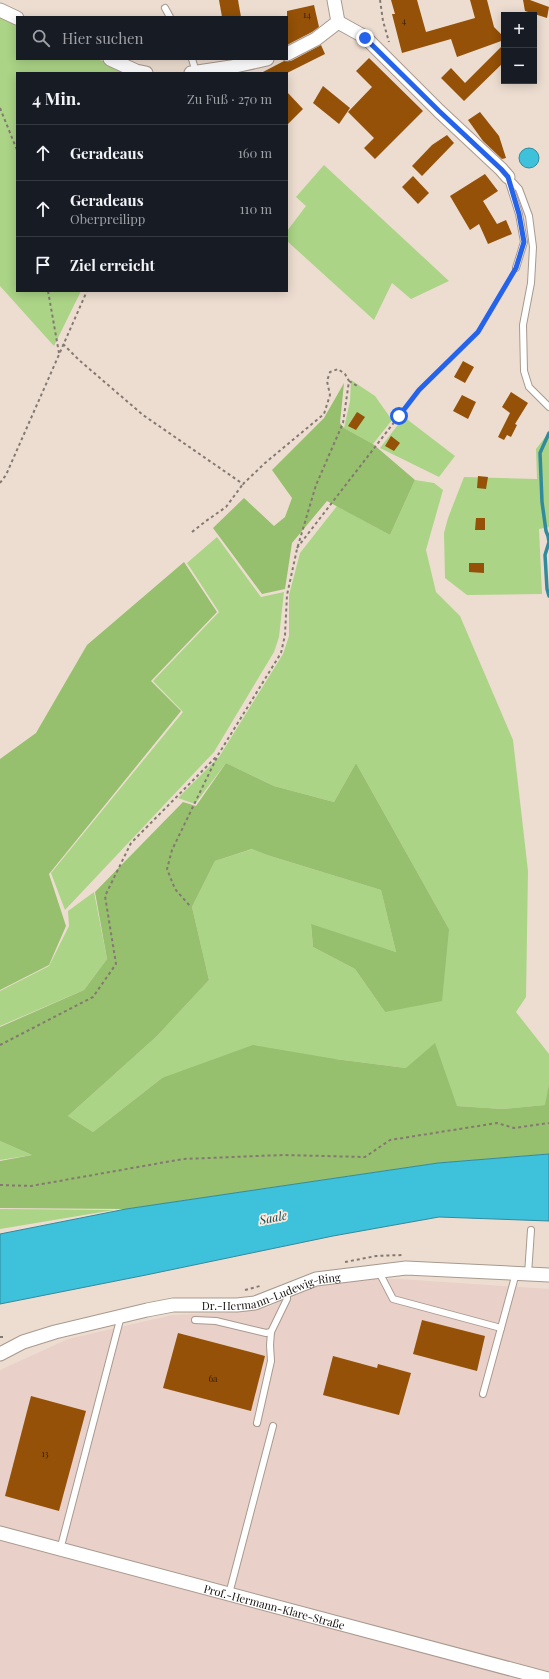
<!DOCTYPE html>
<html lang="de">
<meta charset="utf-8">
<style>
body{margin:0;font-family:"Playfair Display",serif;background:#20242c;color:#f1f3f6}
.controls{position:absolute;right:12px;top:12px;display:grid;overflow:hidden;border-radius:0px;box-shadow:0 2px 10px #0003}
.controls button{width:36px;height:36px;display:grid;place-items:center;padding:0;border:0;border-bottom:1px solid #363941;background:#171b24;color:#f1f3f6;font:20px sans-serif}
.stop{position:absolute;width:12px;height:12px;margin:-9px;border:3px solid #2563eb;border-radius:50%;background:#fff}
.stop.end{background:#2563eb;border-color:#fff;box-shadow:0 1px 4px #0008}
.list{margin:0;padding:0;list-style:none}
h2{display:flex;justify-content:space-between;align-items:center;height:52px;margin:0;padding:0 16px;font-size:17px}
h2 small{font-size:13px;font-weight:400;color:#9ea1a6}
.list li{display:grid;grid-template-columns:26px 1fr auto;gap:12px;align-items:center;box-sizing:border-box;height:56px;padding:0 16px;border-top:1px solid #363941}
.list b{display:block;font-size:15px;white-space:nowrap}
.list p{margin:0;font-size:13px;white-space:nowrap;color:#9ea1a6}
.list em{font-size:13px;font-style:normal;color:#9ea1a6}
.icon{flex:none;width:22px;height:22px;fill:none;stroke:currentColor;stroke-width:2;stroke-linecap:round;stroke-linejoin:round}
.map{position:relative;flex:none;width:549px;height:1679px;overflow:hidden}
.search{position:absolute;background:#171b24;box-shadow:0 2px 10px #0003;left:16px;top:16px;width:272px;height:44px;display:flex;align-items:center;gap:10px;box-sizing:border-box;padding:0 14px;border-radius:0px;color:#9ea1a6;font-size:15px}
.panel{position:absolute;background:#171b24;box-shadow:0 2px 10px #0003;left:16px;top:72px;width:272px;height:220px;border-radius:0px}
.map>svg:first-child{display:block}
</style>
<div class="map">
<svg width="549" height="1679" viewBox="0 0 549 1679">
<rect width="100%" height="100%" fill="#edddd1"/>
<!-- industrial -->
<path fill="#e9d0c8" d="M362 1279H399L549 1289V1679H0V1370L68 1339 172 1315 238 1312 266 1308 302 1291 330 1283Z"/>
<!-- green -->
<g fill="#abd486">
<path d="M0 16 17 23V59H98L130 73H17V291H81L54 346 0 286Z"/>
<path d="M324 165 449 281 411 299 392 283 374 320 287 241V231L306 206 296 197Z"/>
<path d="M351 380 375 396 392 420 373 444 344 428 350 401Z"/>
<path d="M404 417 455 456 439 477 380 448Z"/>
<path d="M549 432V527L539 529 542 594 467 595 445 578 444 533 448 518 464 477 537 479 536 449Z"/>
<path d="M415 480 434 483 443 490 426 550 436 592 460 616 513 740 528 871 526 997 516 1012 549 1054V1084L546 1105 502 1109 457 1106 406 1068 335 1059 162 1078 93 1132 68 1116 157 1036 209 980 192 907 215 861 253 849 267 855 381 890 396 952 311 925 313 947 355 969 385 1012 449 929 356 763 334 802 274 786 226 763 195 804 178 798 219 757 283 654 289 636V595L300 553 337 506 390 535Z"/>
<path d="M217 537 261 597 284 592 279 637 274 652 214 752 65 910 51 873 183 712 153 681 219 612 187 563Z"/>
<path d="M94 892 107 959 84 990 0 1026V991L49 966 69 926 68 911Z"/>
<path d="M0 1141 32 1155 0 1160Z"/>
<path d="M0 1209 114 1210 0 1229Z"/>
</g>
<!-- forest -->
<g fill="#96bf6e">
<path d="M344 383 340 423 344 428 373 444 415 480 390 535 327 501 292 543 285 589 262 594 213 528 244 498 274 526 285 517 292 498 272 470 324 418Z"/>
<path d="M184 562 217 612 151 681 181 711 49 874 66 926 49 965 0 990V759L36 733 87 645Z"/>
<path d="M226 763 274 786 334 802 356 763 449 929 442 1001 385 1012 355 969 313 947 311 924 396 952 381 890 267 855 252 849 215 861 192 907 209 980 157 1036 68 1116 93 1132 162 1078 253 1045 335 1059 406 1068 435 1043 457 1106 502 1109 545 1105 549 1084V1154L438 1163 126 1209 0 1208V1161L32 1155 0 1141V1027L84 990 107 959 95 892 183 802 196 806Z"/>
</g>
<!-- water -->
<g fill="#3ec1db" stroke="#318b9c">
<circle cx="529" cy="158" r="10"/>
<path d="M549 1154V1221L439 1217 333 1236 146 1275 0 1304V1234L126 1209 438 1163Z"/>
</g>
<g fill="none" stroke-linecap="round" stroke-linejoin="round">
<!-- stream -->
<path stroke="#318b9c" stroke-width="3.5" d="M549 433 540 453 542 502 546 531 548 536 549 542 545 555 547 589 549 596"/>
</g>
<!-- building -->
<g fill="#945107">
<path d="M219 0H238L241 17H222Z"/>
<path d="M391 0H417L426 32 475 18 470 0H487L494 27 504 37V40L457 57 451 39 402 53 392 14H395Z"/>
<path d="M523 0H530L549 7 547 18 525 11Z"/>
<path d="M314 5 319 27 312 32 287 45V11Z"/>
<path d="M504 44V62L464 101 441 78 451 68 465 83Z"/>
<path d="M321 45 325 54 287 73H261L284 61H291Z"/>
<path d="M369 58 423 111 375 159 364 148 374 138 348 112 372 87 356 71Z"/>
<path d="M323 86 350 108 339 124 313 103Z"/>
<path d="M287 92 303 109 287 125Z"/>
<path d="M480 112 499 136 506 158 502 159 483 141 468 120Z"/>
<path d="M447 135 454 143 422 176 412 166 432 145Z"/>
<path d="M485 174 498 191 483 201 497 224 506 220 512 234 488 244 479 224 470 230 450 196Z"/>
<path d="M413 176 429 193 418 204 402 187Z"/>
<path d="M463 361 474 367 465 383 454 377Z"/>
<path d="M511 392 528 403 515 424 517 425 511 437 507 435 504 440 498 437 510 413 502 407Z"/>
<path d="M462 395 476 402 468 419 453 411Z"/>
<path d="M357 412 365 417 356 430 348 426Z"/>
<path d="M391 436 400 443 394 451 385 446Z"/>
<path d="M478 476 488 477 486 489 477 488Z"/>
<path d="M476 518H485V530H475Z"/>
<path d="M469 563H484V573L469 572Z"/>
<path d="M422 1320 485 1336 477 1371 413 1354Z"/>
<path d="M178 1333 265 1356 251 1411 163 1388Z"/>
<path d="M333 1356 377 1368 378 1364 411 1373 399 1415 323 1395Z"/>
<path d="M31 1396 86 1411 59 1511 5 1496Z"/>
</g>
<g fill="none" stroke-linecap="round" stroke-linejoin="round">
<!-- service casing -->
<g stroke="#a8998e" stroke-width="8">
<g id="service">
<path d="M165 8 170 17"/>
<path d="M192 59 196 72"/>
<path d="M508 177 519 189 529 216 533 247 531 283 523 325 524 371 529 387 549 407"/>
<path d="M508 179 519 214 524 242 516 268"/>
<path d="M379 1272 393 1299 501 1328"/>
<path d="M528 1274 531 1230"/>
<path d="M195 1320 216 1321 266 1333 271 1332"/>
<path d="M483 1394 516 1273"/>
<path d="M257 1423 271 1361 270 1345 271 1332 287 1299V1290"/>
<path d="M60 1550 121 1316"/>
<path d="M229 1594 273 1426"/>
</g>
</g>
<!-- minor casing -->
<g stroke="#a8998e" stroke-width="15">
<g id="minor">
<path d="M334 0 338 22"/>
<path d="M0 10 17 18"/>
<path d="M338 22 365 37 439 111 501 169 508 177"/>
<path d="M287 54 316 39 338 22"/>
<path d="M110 59 136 71 146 73"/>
<path d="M191 73 231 67 267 59"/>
<path id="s1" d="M0 1354 23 1342 55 1332 147 1310 173 1305H237L255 1303 316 1279 406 1268 549 1275"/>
<path id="s2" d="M0 1533 548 1679"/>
</g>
</g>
<!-- path -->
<g stroke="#847971" stroke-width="2" stroke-dasharray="3 3" stroke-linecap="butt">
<path d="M380 0 383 21 389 42"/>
<path d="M0 108 17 150"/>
<path d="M48 291 59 353"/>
<path d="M63 344 79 360 143 415 243 484 265 463 324 414 330 395 327 381 330 372 338 369 345 374 349 381 343 423 316 485 297 549 287 595 285 635 281 653 218 755 172 850 167 869 175 889 190 906"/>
<path d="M349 381 359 387"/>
<path d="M0 483 6 475 87 291"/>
<path d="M192 532 206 521 226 507 243 484"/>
<path d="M297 548 419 390 478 332 512 276"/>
<path d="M0 1045 93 997 116 964 105 896 131 843 217 756"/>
<path d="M0 1185 31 1186 183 1159 283 1155 365 1157 390 1140 497 1123 514 1128 549 1123"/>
<path d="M345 1262 376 1256 402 1255"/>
<path d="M245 1290 260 1286"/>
<path d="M0 1337H3"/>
</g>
<!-- service -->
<use href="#service" stroke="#fff" stroke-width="6"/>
<!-- minor -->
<use href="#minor" stroke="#fff" stroke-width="13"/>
</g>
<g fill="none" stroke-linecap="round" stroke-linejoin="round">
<!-- route -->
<path stroke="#2563eb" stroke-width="5" d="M365 38 439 111 501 169 508 177 519 214 524 242 516 268 478 332 419 390 399 416"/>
</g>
<g text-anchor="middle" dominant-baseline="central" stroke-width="3.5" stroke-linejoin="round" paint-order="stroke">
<!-- number labels -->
<g font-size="9" fill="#331f09">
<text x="307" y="14">14</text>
<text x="404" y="20">4</text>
<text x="213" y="1378">6a</text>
<text x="45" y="1453">13</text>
</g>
<!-- street labels -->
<g font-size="11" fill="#130e0a" stroke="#faeade">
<text stroke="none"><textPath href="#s1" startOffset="281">Dr.-Hermann-Ludewig-Ring</textPath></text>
<text stroke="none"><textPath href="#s2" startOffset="284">Prof.-Hermann-Klare-Straße</textPath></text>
</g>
<!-- water labels -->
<g font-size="12" font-style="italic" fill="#144b56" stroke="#faeade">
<text transform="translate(273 1217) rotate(-11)">Saale</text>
</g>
</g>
</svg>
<div class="controls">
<button>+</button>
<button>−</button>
</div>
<div class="stop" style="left:399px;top:416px"></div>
<div class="stop end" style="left:365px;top:38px"></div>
<div class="search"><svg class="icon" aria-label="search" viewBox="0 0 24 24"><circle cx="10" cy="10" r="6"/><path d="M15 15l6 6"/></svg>Hier suchen</div>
<section class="panel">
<h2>4 Min.<small>Zu Fuß · 270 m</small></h2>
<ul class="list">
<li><svg class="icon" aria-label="ahead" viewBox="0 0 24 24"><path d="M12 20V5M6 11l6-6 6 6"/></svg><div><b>Geradeaus</b></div><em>160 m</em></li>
<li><svg class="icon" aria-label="ahead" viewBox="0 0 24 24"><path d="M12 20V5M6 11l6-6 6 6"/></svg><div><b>Geradeaus</b><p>Oberpreilipp</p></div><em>110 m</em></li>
<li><svg class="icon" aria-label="arrive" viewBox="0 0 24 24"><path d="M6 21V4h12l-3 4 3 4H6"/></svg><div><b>Ziel erreicht</b></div></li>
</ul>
</section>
</div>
